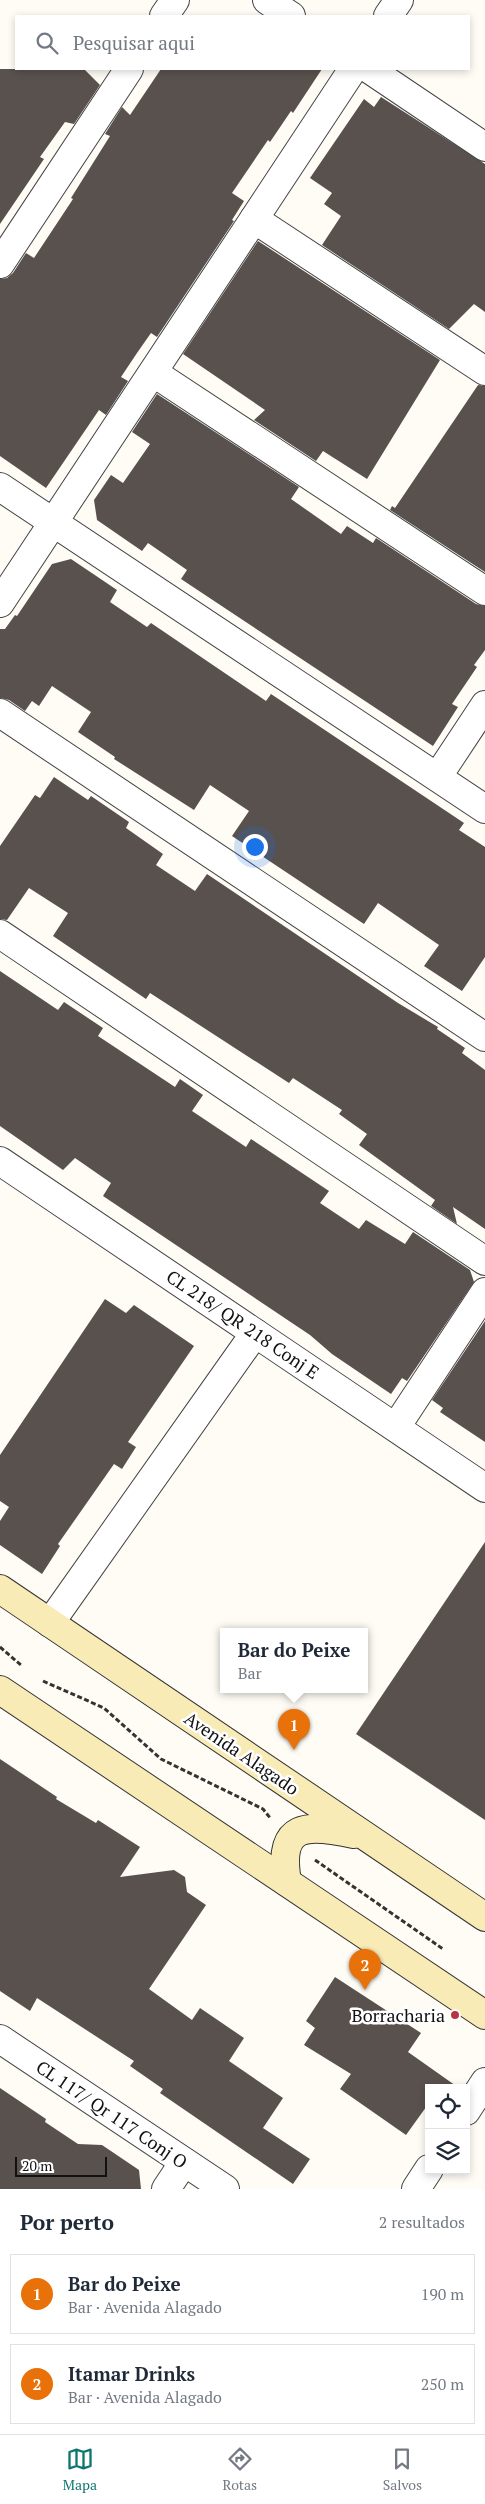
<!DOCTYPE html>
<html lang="pt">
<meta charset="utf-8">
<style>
body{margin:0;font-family:"PT Serif",serif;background:#f2f2f3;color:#1f2937}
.controls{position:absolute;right:15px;bottom:15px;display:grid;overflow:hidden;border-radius:0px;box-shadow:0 2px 8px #0003}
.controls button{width:45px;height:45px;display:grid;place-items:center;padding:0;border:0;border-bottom:1px solid #e0e1e3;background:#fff;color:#1f2937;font:25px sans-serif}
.scale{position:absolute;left:15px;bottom:12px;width:92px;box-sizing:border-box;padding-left:5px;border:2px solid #111;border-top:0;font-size:14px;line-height:18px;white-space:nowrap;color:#111;-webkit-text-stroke:4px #fff;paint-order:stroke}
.you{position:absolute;left:254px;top:846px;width:18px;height:18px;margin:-12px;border:4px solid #fff;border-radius:50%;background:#1a73e8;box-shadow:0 0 0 8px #1a73e833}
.badge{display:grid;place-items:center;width:32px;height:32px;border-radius:50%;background:#0f766e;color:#fff;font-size:16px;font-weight:700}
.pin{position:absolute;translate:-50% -41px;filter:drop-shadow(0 1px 2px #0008)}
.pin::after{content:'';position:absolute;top:26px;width:18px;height:15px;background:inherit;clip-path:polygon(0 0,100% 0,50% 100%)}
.popup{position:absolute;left:220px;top:1628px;width:148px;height:65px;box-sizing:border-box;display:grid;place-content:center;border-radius:0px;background:#fff;filter:drop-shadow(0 1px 4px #0005);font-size:16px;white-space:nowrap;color:#747a83}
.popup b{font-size:19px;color:#1f2937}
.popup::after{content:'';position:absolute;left:50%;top:100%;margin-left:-10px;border:10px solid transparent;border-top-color:#fff}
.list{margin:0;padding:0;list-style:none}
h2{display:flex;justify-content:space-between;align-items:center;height:65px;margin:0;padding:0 20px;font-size:21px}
h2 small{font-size:16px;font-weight:400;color:#747a83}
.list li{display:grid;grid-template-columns:32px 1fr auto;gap:15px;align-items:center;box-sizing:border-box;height:80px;margin:0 10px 10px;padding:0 10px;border:1px solid #e0e1e3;border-radius:0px}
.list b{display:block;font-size:19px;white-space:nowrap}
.list p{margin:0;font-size:16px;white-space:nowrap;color:#747a83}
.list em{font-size:16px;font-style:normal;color:#747a83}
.icon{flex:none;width:28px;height:28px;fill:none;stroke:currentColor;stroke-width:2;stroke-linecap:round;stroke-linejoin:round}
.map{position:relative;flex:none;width:485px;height:2189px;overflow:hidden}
.search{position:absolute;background:#fff;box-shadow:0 2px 8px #0003;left:15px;right:15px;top:15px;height:55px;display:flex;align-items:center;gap:12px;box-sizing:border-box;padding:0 18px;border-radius:0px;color:#747a83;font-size:19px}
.sheet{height:245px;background:#fff}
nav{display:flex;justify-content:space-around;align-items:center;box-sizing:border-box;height:70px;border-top:1px solid #e0e1e3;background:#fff;font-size:14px;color:#747a83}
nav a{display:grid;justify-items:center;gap:2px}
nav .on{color:#0f766e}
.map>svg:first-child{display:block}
</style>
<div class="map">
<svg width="485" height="2189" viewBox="0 0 485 2189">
<rect width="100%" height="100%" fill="#fefcf5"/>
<!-- building -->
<g fill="#59514e">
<path d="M0 69H84L100 85 74 124 65 122 40 157 44 159 0 224Z"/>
<path d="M161 69H322L293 113 291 111 270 142 268 140 232 193 244 201 232 220 234 221 157 337 151 333 137 353 121 377 128 381 106 415 99 410 46 488 0 456V279L7 278 13 273 26 253 34 258 73 199 71 198 110 136 105 134 122 107 130 115Z"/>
<path d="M381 97 485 164V312L474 304 449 329 322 245 341 216 324 204 332 193 310 178 364 99 374 107Z"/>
<path d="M258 241 440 360 367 479 323 451 316 461 254 420 265 410 183 354Z"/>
<path d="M478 385 485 386V572L390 510 392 506 395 508Z"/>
<path d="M157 394 299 487 291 499 341 534 347 526 373 543 376 538 476 604 485 606V650L474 665 477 667 452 704 458 707 433 746 181 579 187 570 148 543 142 551 97 520 94 500 111 475 123 483 150 444 132 432Z"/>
<path d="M71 559 117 590 110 602 147 627 151 623 266 701 271 694 464 823 459 830 485 847V957L462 991 424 966 439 945 378 903 364 924 232 836 249 811 210 785 194 810 114 759 115 757 78 732 91 712 52 686 39 706 32 701 25 711 9 700 0 698V629H5L15 615 17 616 52 564Z"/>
<path d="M54 777 88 800 91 796 129 822 126 828 163 854 156 865 195 891 207 874 398 1003 438 1027 437 1029 465 1048 462 1053 485 1070V1229L453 1207 457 1224 431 1206 435 1200 359 1145 367 1134 339 1114 342 1110 293 1078 289 1083 150 993 146 999 53 936 68 913 29 888 7 920 0 919V846L35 795 40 798Z"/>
<path d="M0 971 58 1010 64 1002 103 1028 98 1036 175 1087 180 1079 203 1095 192 1111 246 1147 251 1139 329 1191 320 1203 359 1229 366 1220 405 1244 413 1232 470 1270 474 1282 407 1381 402 1378 391 1394 332 1354 310 1335 103 1196 111 1183 75 1158 63 1170 0 1126Z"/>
<path d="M105 1299 126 1313 134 1305 194 1346 128 1442 136 1447 122 1469 114 1464 58 1544 60 1546 42 1574 0 1545V1521L9 1507 0 1501V1455Z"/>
<path d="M485 1321V1442L440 1412 443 1408 432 1400Z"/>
<path d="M485 1542V1820L356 1734Z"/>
<path d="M0 1759 57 1797 56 1799 96 1823 98 1820 140 1847 120 1877 174 1870 185 1877 187 1892 206 1905 149 1989 192 2020 200 2008 244 2038 229 2061 283 2098 263 2128 310 2159 293 2184 160 2093 163 2089 130 2066 134 2061 37 1998 30 2011 0 1991Z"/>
<path d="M335 1977 421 2033 408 2052 459 2088H429V2103L406 2135 340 2089 351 2074 304 2045 315 2028 306 2021Z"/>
<path d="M0 2088 46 2119 45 2122 78 2144 102 2145 139 2170 141 2189H0Z"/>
</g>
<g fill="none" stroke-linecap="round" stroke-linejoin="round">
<!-- minor casing -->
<g stroke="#444" stroke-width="30">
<g id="minor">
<path d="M267 0 291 16"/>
<path d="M164 16 175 0"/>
<path d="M388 16 399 0"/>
<path d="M353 69 254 219 485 371"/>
<path d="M369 69 485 147"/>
<path d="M0 264 129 69"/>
<path d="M154 373 485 591"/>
<path d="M0 487 485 809"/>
<path d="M0 603 254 219"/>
<path d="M0 713 485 1037"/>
<path d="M438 776 485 705"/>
<path d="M0 934 485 1261"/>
<path d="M0 1161 485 1488"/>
<path d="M396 1427 485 1292"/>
<path d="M50 1623 255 1333"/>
<path d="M0 2039 225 2189"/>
<path d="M466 2111 485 2082"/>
<path d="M166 2189 184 2162"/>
<path d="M416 2189 429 2169"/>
</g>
</g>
<!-- secondary casing -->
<g stroke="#333" stroke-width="30">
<g id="secondary">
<path d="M0 1589 485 1917"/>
<path d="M0 1690 485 2015"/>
<path d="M287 1882C277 1822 307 1824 354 1834"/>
</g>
</g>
<!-- path -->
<g stroke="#333" stroke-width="3" stroke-dasharray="5 2.5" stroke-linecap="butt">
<path d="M0 1647 22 1666"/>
<path d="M43 1681 104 1708 161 1759 263 1809 271 1819"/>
<path d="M315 1860 443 1949"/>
</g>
<!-- minor -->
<use href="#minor" stroke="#fff" stroke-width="28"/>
<!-- secondary -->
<use href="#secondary" stroke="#f9ebb6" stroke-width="28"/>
</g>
<!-- markers -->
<circle fill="#b73345" stroke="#fff" stroke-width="2" cx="455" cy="2015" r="5"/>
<g text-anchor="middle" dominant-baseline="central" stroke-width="5" stroke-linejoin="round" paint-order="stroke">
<!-- street labels -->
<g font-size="18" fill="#111" stroke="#fff">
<text transform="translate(243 1324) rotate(34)">CL 218/ QR 218 Conj E</text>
<text transform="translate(242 1753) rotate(34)">Avenida Alagado</text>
<text transform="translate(112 2114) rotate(34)">CL 117/ Qr 117 Conj O</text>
</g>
<!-- poi labels -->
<g font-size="18" fill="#111" stroke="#fff" text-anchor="end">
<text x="445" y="2015">Borracharia</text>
</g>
</g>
</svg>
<div class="controls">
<button><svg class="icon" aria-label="locate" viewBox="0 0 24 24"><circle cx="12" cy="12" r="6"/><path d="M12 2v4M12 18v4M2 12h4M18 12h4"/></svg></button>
<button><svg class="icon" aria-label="layers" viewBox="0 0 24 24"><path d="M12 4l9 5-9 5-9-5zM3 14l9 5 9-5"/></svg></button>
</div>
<div class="scale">20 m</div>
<div class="you"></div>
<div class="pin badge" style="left:294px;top:1750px;background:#e8710a">1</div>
<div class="popup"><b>Bar do Peixe</b>Bar</div>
<div class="pin badge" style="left:365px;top:1990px;background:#e8710a">2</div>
<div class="search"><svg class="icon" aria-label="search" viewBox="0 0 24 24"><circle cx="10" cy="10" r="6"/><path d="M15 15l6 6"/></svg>Pesquisar aqui</div>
</div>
<section class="sheet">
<h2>Por perto<small>2 resultados</small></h2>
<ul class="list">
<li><span class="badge" style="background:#e8710a">1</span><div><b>Bar do Peixe</b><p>Bar · Avenida Alagado</p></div><em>190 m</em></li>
<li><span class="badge" style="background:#e8710a">2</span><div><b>Itamar Drinks</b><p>Bar · Avenida Alagado</p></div><em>250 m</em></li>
</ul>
</section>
<nav>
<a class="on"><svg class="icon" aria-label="map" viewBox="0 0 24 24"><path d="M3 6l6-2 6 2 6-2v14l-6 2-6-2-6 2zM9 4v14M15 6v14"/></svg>Mapa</a>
<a><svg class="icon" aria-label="directions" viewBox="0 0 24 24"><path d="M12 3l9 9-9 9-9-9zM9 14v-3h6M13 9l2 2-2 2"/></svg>Rotas</a>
<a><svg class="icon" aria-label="saved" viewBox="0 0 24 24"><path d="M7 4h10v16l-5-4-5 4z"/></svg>Salvos</a>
</nav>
